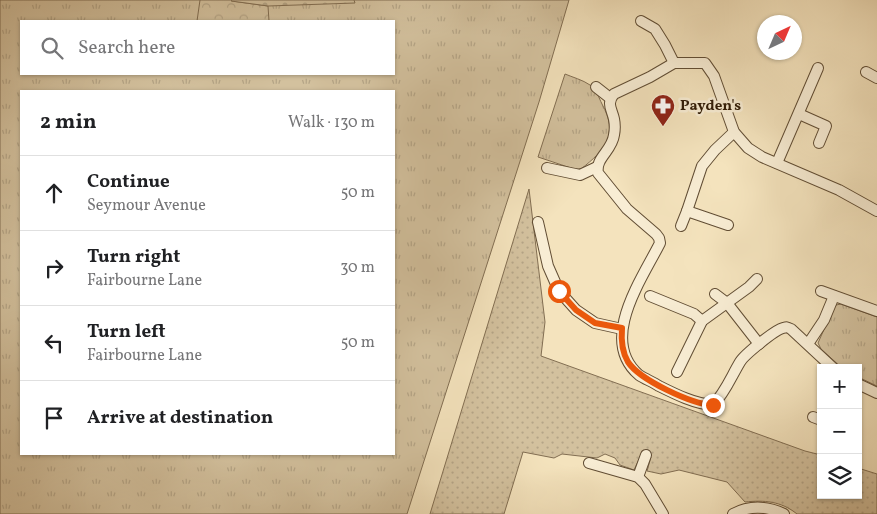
<!DOCTYPE html>
<meta charset="utf-8">
<style>
body{margin:0;font-family:Vollkorn,serif;background:#f2f2f2;color:#202124}
.controls{position:absolute;right:15px;bottom:15px;display:grid;overflow:hidden;border-radius:0px;box-shadow:0 1px 4px #0004}
.controls button{width:45px;height:45px;display:grid;place-items:center;padding:0;border:0;border-bottom:1px solid #e0e0e0;background:#fff;color:#202124;font:25px sans-serif}
.compass{position:absolute;left:757px;top:15px;width:45px;height:45px;border-radius:50%;background:#fff;box-shadow:0 1px 4px #0004;rotate:44deg}
.stop{position:absolute;width:15px;height:15px;margin:-11px;border:4px solid #ea580c;border-radius:50%;background:#fff}
.stop.end{background:#ea580c;border-color:#fff;box-shadow:0 1px 5px #0008}
.list{margin:0;padding:0;list-style:none}
h2{display:flex;justify-content:space-between;align-items:center;height:65px;margin:0;padding:0 20px;font-size:21px}
h2 small{font-size:16px;font-weight:400;color:#757577}
.list li{display:grid;grid-template-columns:32px 1fr auto;gap:15px;align-items:center;box-sizing:border-box;height:75px;padding:0 20px;border-top:1px solid #e0e0e0}
.list b{display:block;font-size:19px;white-space:nowrap}
.list p{margin:0;font-size:16px;white-space:nowrap;color:#757577}
.list em{font-size:16px;font-style:normal;color:#757577}
.icon{flex:none;width:28px;height:28px;fill:none;stroke:currentColor;stroke-width:2;stroke-linecap:round;stroke-linejoin:round}
.map{position:relative;flex:none;width:877px;height:514px;overflow:hidden}
.search{position:absolute;background:#fff;box-shadow:0 1px 4px #0004;left:20px;top:20px;width:375px;height:55px;display:flex;align-items:center;gap:12px;box-sizing:border-box;padding:0 18px;border-radius:0px;color:#757577;font-size:19px}
.panel{position:absolute;background:#fff;box-shadow:0 1px 4px #0004;left:20px;top:90px;width:375px;height:365px;border-radius:0px}
.map>svg:first-child{display:block}
</style>
<div class="map">
<svg width="877" height="514" viewBox="0 0 877 514">
<defs>
<pattern id="grass-tufts" width="24" height="20" patternUnits="userSpaceOnUse" patternTransform="scale(1.25)"><rect width="24" height="20" fill="#d3c19e"/><path d="M3 7l-1-3M5 7V3M7 7l1-3M15 17l-1-3M17 17v-4M19 17l1-3" fill="none" stroke="#b5a587"/></pattern>
<pattern id="forest-crowns" width="20" height="18" patternUnits="userSpaceOnUse" patternTransform="scale(1.25)"><rect width="20" height="18" fill="#d3c19e"/><path d="M2 6a3 3 0 1 1 6 0M12 15a3 3 0 1 1 6 0" fill="none" stroke="#b5a587"/></pattern>
<pattern id="cemetery-stones" width="16" height="16" patternUnits="userSpaceOnUse" patternTransform="scale(1.25)"><rect width="16" height="16" fill="#d3c19e"/><path d="M2 7V4a2 2 0 0 1 4 0v3zM10 15v-3a2 2 0 0 1 4 0v3z" fill="#b5a587"/></pattern>
<pattern id="park-dots" width="8" height="8" patternUnits="userSpaceOnUse" patternTransform="scale(1.25)"><rect width="8" height="8" fill="#d3c19e"/><path d="M2 2h.1M6 6h.1" fill="none" stroke="#b5a587" stroke-width="1.8" stroke-linecap="round"/></pattern>
</defs>
<rect width="100%" height="100%" fill="#f4e3bd"/>
<filter id="stains"><feTurbulence type="fractalNoise" baseFrequency=".004" numOctaves="4"/><feColorMatrix values="0 0 0 0 .2 0 0 0 0 .09 0 0 0 0 .02 0 0 0 .5 -.17"/></filter>
<radialGradient id="worn" r=".72"><stop offset=".6" stop-color="#630" stop-opacity="0"/><stop offset="1" stop-color="#630" stop-opacity=".3"/></radialGradient>
<!-- grass -->
<g fill="url(#grass-tufts)" stroke="#826e52" fill-rule="evenodd">
<path d="M0 0H569L539 102 407 514H0ZM21 21H394V74H21ZM21 91H394V454H21Z"/>
<path d="M565 74C572 77 583 80 590 85 596 89 599 98 602 104 619 135 605 150 581 169H574L538 157Z"/>
<path d="M841 304 877 317V386L858 377V368H842L821 349 818 343 833 309 836 305Z"/>
</g>
<!-- forest -->
<path fill="url(#forest-crowns)" stroke="#826e52" d="M200 0H232V1L268 6 269 21H197Z"/>
<!-- cemetery -->
<path fill="url(#cemetery-stones)" stroke="#826e52" d="M232 0H354L355 3 268 6 231 1Z"/>
<!-- park -->
<path fill="url(#park-dots)" stroke="#826e52" d="M529 189 545 322 541 356 805 451 821 455V495H858V468L877 474V514H797C781 501 764 500 745 502L727 482 679 470 661 474 647 471 651 457 642 453 634 470 620 465 615 458 605 454 597 458 562 454 554 458 523 452 504 514H430Z"/>
<g fill="none" stroke-linecap="round" stroke-linejoin="round">
<!-- street casing -->
<g stroke="#614d34" stroke-width="12">
<g id="street">
<path d="M641 21 655 29 665 45 674 63"/>
<path d="M866 72 877 78"/>
<path d="M596 87 610 98"/>
<path d="M799 114 826 126 819 143"/>
<path d="M777 163 818 68"/>
<path d="M547 168 580 175 597 167"/>
<path d="M538 222 548 266 559 291 576 310 595 323 622 329"/>
<path d="M728 225 687 211 702 166 715 150 734 132"/>
<path d="M681 226 687 211"/>
<path d="M821 291 877 311"/>
<path d="M715 294 727 303 759 344"/>
<path d="M650 296 694 314 702 321"/>
<path d="M808 344 824 320 834 296"/>
<path d="M833 368 791 329C787 327 787 327 783 328 775 330 745 354 740 362 731 377 725 393 713 405 695 404 675 394 659 386 653 382 645 379 639 375 598 340 642 279 660 243L659 238 656 234 627 209 598 173C595 158 612 151 614 135 615 130 615 124 614 119 612 109 606 104 614 94L650 77 674 63H705L714 76 734 132 748 148 762 157 839 190 877 211"/>
<path d="M677 372 702 321 749 287 757 279"/>
<path d="M858 384 877 393"/>
<path d="M813 417 821 420"/>
<path d="M589 463 638 477 645 484 663 514"/>
<path d="M638 477 646 455"/>
<path d="M733 514C750 505 767 506 784 514"/>
</g>
</g>
<!-- street -->
<use href="#street" stroke="#f8edd4" stroke-width="10"/>
</g>
<g fill="none" stroke-linecap="round" stroke-linejoin="round">
<!-- route -->
<path stroke="#ea580c" stroke-width="6" d="M559 291 576 310 595 323 622 328C621 340 622 352 628 362 640 380 691 404 713 405"/>
</g>
<!-- icons -->
<defs>
<g id="pharmacy-pin" transform="scale(1.25)"><path d="M0 17L-7.5 6A9.5 9.5 0 1 1 7.5 6Z" fill="#8f2418" stroke="#f8edd4"/><path d="M-2-6h4v4h4v4h-4v4h-4v-4h-4v-4h4Z" fill="#fff"/></g>
</defs>
<g fill-rule="evenodd">
<use href="#pharmacy-pin" x="663" y="106"/>
</g>
<g text-anchor="middle" dominant-baseline="central" stroke-width="5" stroke-linejoin="round" paint-order="stroke">
<!-- poi labels -->
<g font-size="15" font-weight="bold" fill="#301b06" stroke="#f8edd4" text-anchor="start">
<text x="680" y="106">Payden's</text>
</g>
</g>
<rect width="100%" height="100%" filter="url(#stains)"/>
<rect width="100%" height="100%" fill="url(#worn)"/>
</svg>
<div class="controls">
<button>+</button>
<button>−</button>
<button><svg class="icon" aria-label="layers" viewBox="0 0 24 24"><path d="M12 4l9 5-9 5-9-5zM3 14l9 5 9-5"/></svg></button>
</div>
<svg class="compass" viewBox="-18 -18 36 36"><path d="M0-13l5 13h-10z" fill="#e53935"/><path d="M0 13l5-13h-10z" fill="#757577"/></svg>
<div class="stop" style="left:559px;top:291px"></div>
<div class="stop end" style="left:713px;top:405px"></div>
<div class="search"><svg class="icon" aria-label="search" viewBox="0 0 24 24"><circle cx="10" cy="10" r="6"/><path d="M15 15l6 6"/></svg>Search here</div>
<section class="panel">
<h2>2 min<small>Walk · 130 m</small></h2>
<ul class="list">
<li><svg class="icon" aria-label="ahead" viewBox="0 0 24 24"><path d="M12 20V5M6 11l6-6 6 6"/></svg><div><b>Continue</b><p>Seymour Avenue</p></div><em>50 m</em></li>
<li><svg class="icon" aria-label="right" viewBox="0 0 24 24"><path d="M7 20v-9h11M14 6l5 5-5 5"/></svg><div><b>Turn right</b><p>Fairbourne Lane</p></div><em>30 m</em></li>
<li><svg class="icon" aria-label="left" viewBox="0 0 24 24"><path d="M17 20v-9H6M10 6l-5 5 5 5"/></svg><div><b>Turn left</b><p>Fairbourne Lane</p></div><em>50 m</em></li>
<li><svg class="icon" aria-label="arrive" viewBox="0 0 24 24"><path d="M6 21V4h12l-3 4 3 4H6"/></svg><div><b>Arrive at destination</b></div></li>
</ul>
</section>
</div>
